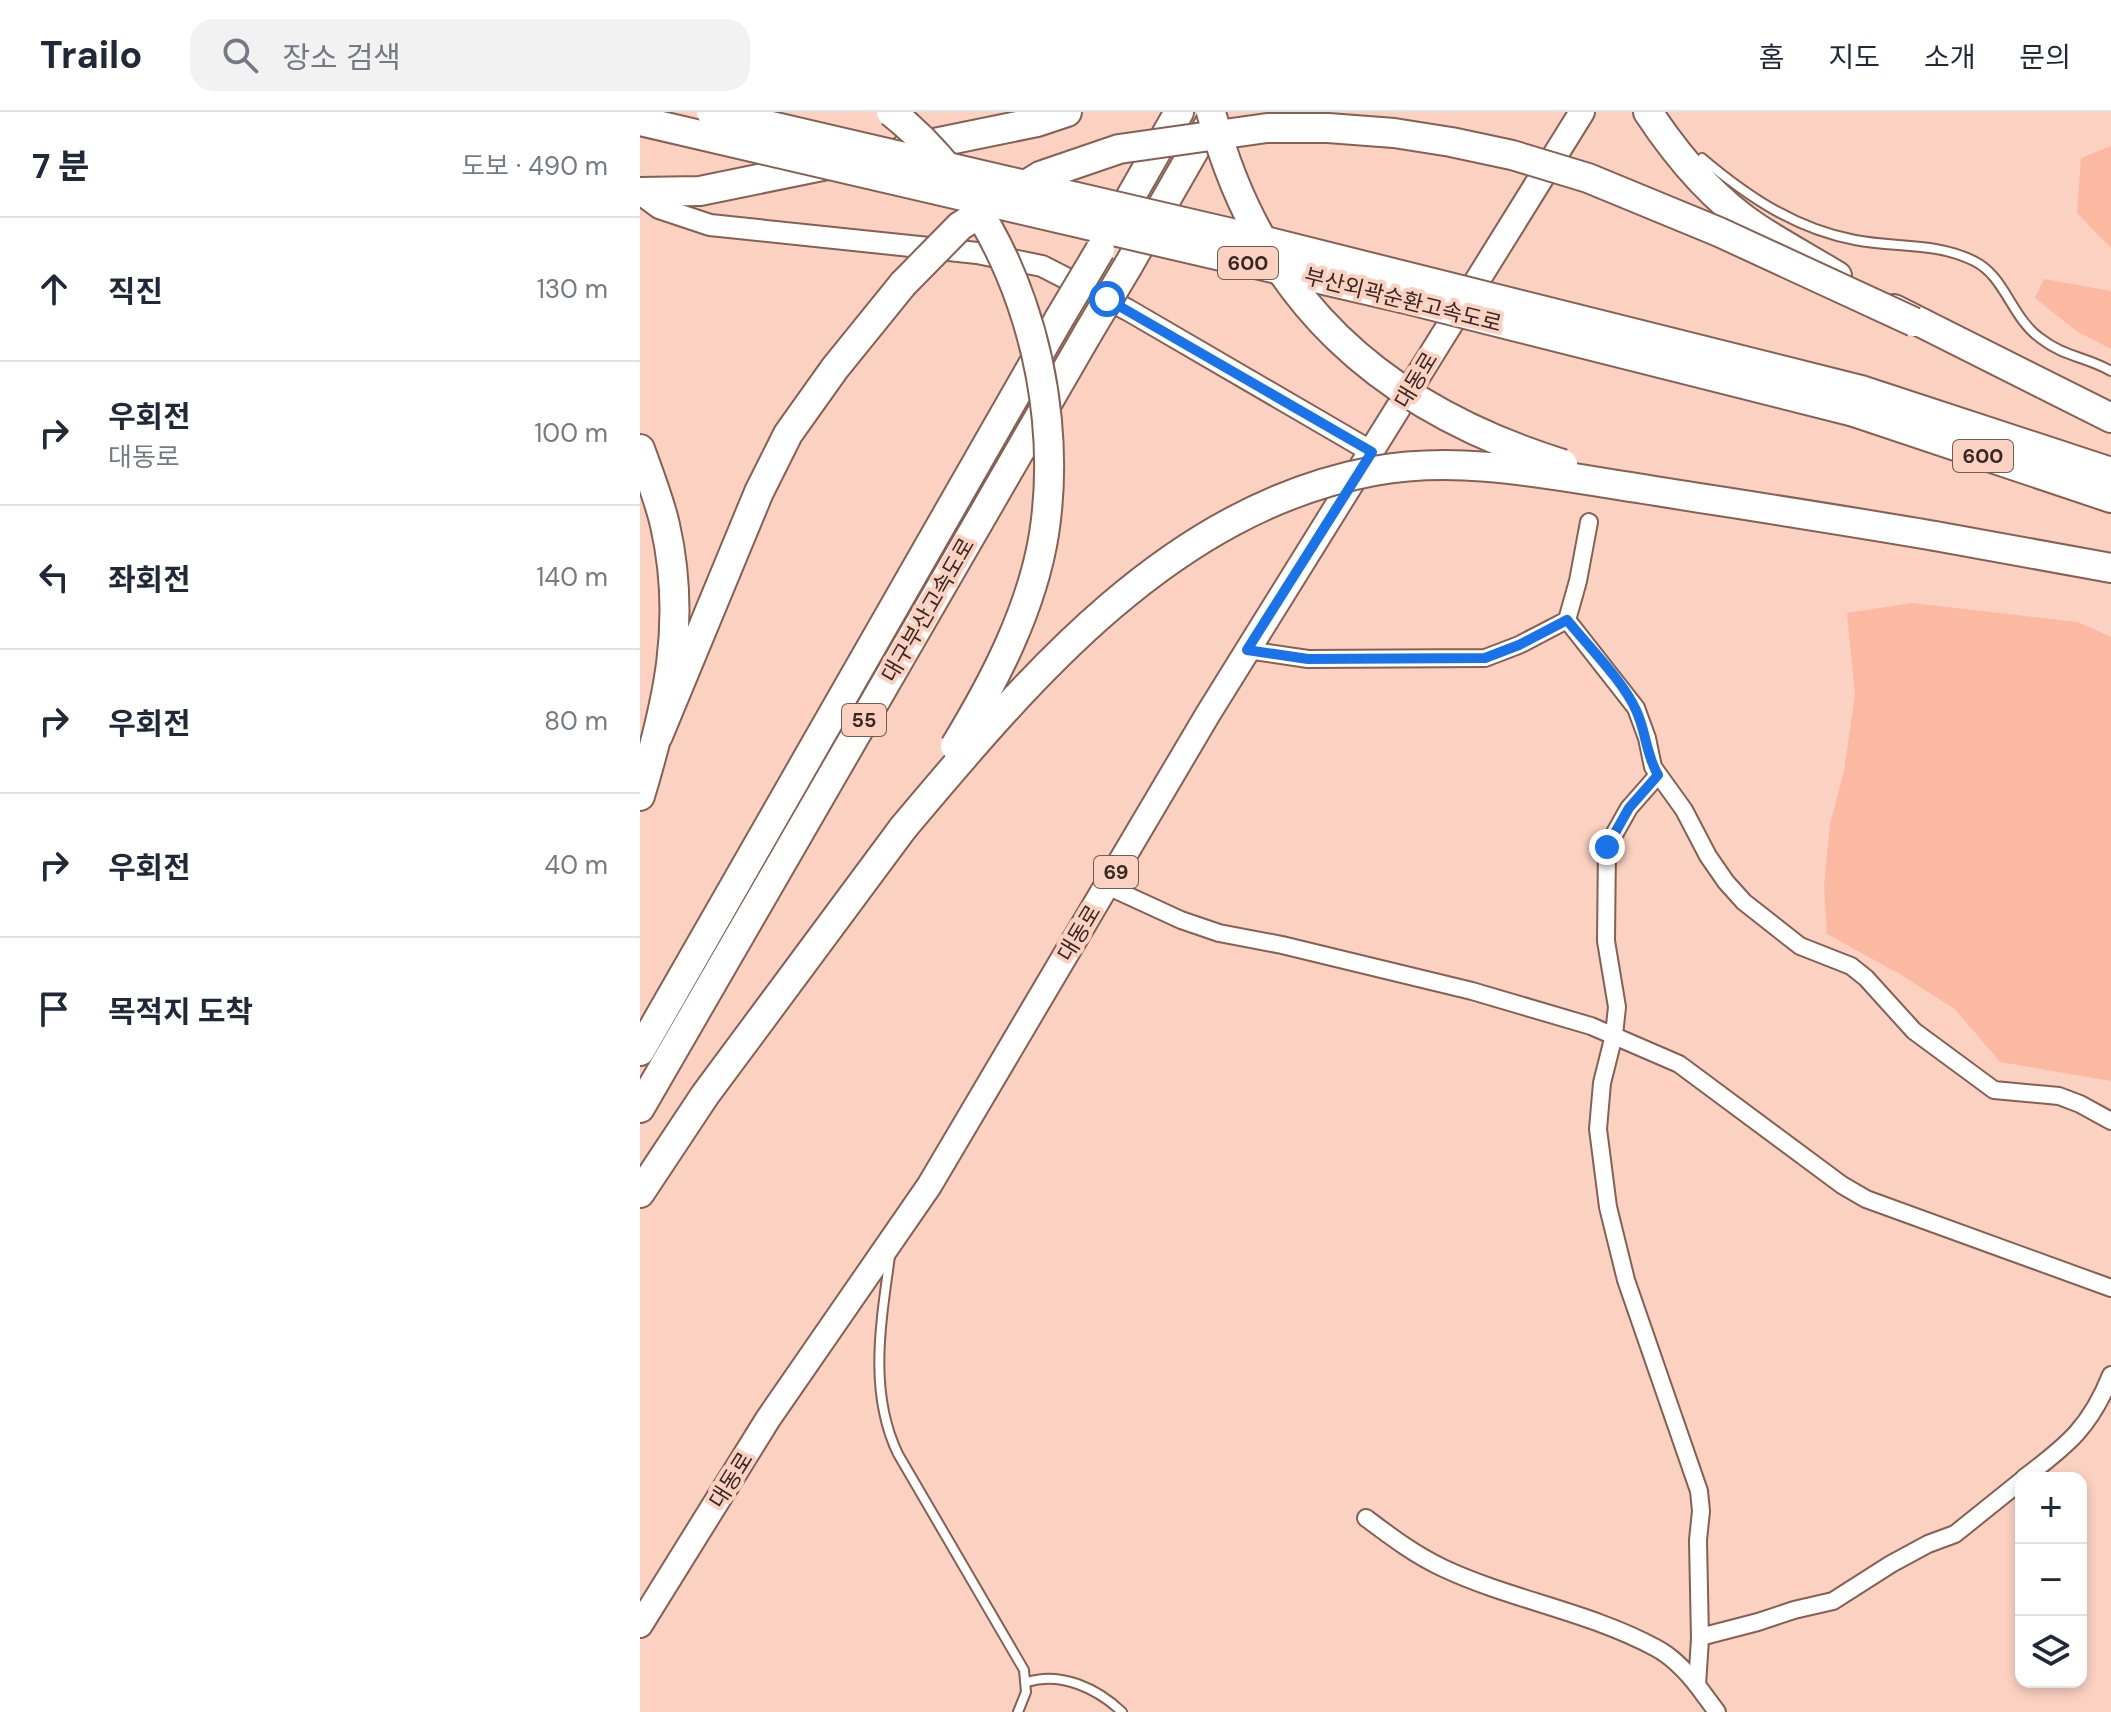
<!DOCTYPE html>
<html lang="ko">
<meta charset="utf-8">
<style>
body{margin:0;font-family:"DM Sans","Noto Sans KR",sans-serif;background:#f2f2f3;color:#1f2937}
.controls{position:absolute;right:24px;bottom:24px;display:grid;overflow:hidden;border-radius:16px;box-shadow:0 4px 12px #0003}
.controls button{width:72px;height:72px;display:grid;place-items:center;padding:0;border:0;border-bottom:2px solid #e0e1e3;background:#fff;color:#1f2937;font:40px sans-serif}
.stop{position:absolute;width:24px;height:24px;margin:-18px;border:6px solid #1a73e8;border-radius:50%;background:#fff}
.stop.end{background:#1a73e8;border-color:#fff;box-shadow:0 2px 8px #0008}
.list{margin:0;padding:0;list-style:none}
h2{display:flex;justify-content:space-between;align-items:center;height:104px;margin:0;padding:0 32px;font-size:34px}
h2 small{font-size:26px;font-weight:400;color:#747a83}
.list li{display:grid;grid-template-columns:52px 1fr auto;gap:24px;align-items:center;box-sizing:border-box;height:144px;padding:0 32px;border-top:2px solid #e0e1e3}
.list b{display:block;font-size:30px;white-space:nowrap}
.list p{margin:0;font-size:26px;white-space:nowrap;color:#747a83}
.list em{font-size:26px;font-style:normal;color:#747a83}
.icon{flex:none;width:44px;height:44px;fill:none;stroke:currentColor;stroke-width:2;stroke-linecap:round;stroke-linejoin:round}
.map{position:relative;flex:none;width:1471px;height:1600px;overflow:hidden}
header{display:flex;align-items:center;gap:48px;box-sizing:border-box;height:112px;padding:0 40px;background:#fff;border-bottom:2px solid #e0e1e3}
header strong{font-size:38px}
nav{display:flex;gap:44px;margin-inline-start:auto;font-size:28px}
.search{width:560px;height:72px;background:#f2f2f3;display:flex;align-items:center;gap:20px;box-sizing:border-box;padding:0 28px;border-radius:24px;color:#747a83;font-size:30px}
main{display:flex}
aside{flex:1;background:#fff}
.map>svg:first-child{display:block}
</style>
<header>
<strong>Trailo</strong>
<div class="search"><svg class="icon" aria-label="search" viewBox="0 0 24 24"><circle cx="10" cy="10" r="6"/><path d="M15 15l6 6"/></svg>장소 검색</div>
<nav><a>홈</a><a>지도</a><a>소개</a><a>문의</a></nav>
</header>
<main>
<aside>
<h2>7 분<small>도보 · 490 m</small></h2>
<ul class="list">
<li><svg class="icon" aria-label="ahead" viewBox="0 0 24 24"><path d="M12 20V5M6 11l6-6 6 6"/></svg><div><b>직진</b></div><em>130 m</em></li>
<li><svg class="icon" aria-label="right" viewBox="0 0 24 24"><path d="M7 20v-9h11M14 6l5 5-5 5"/></svg><div><b>우회전</b><p>대동로</p></div><em>100 m</em></li>
<li><svg class="icon" aria-label="left" viewBox="0 0 24 24"><path d="M17 20v-9H6M10 6l-5 5 5 5"/></svg><div><b>좌회전</b></div><em>140 m</em></li>
<li><svg class="icon" aria-label="right" viewBox="0 0 24 24"><path d="M7 20v-9h11M14 6l5 5-5 5"/></svg><div><b>우회전</b></div><em>80 m</em></li>
<li><svg class="icon" aria-label="right" viewBox="0 0 24 24"><path d="M7 20v-9h11M14 6l5 5-5 5"/></svg><div><b>우회전</b></div><em>40 m</em></li>
<li><svg class="icon" aria-label="arrive" viewBox="0 0 24 24"><path d="M6 21V4h12l-3 4 3 4H6"/></svg><div><b>목적지 도착</b></div></li>
</ul>
</aside>
<div class="map">
<svg width="1471" height="1600" viewBox="0 0 1471 1600">
<rect width="100%" height="100%" fill="#fbd1c2"/>
<!-- green -->
<g fill="#fbb9a1">
<path d="M1471 34V136L1437 101 1441 46Z"/>
<path d="M1404 167 1471 179V237L1438 220 1395 186Z"/>
<path d="M1272 491 1438 510 1471 525V969L1360 950 1315 897 1258 861 1187 822 1184 774 1190 712 1204 659 1215 583 1207 501Z"/>
</g>
<g fill="none" stroke-linecap="round" stroke-linejoin="round">
<!-- service casing -->
<g stroke="#856053" stroke-width="12">
<g id="service">
<path d="M1062 46C1108 85 1156 117 1215 128 1256 136 1296 130 1334 149 1365 164 1371 205 1400 226 1424 245 1447 245 1471 259"/>
<path d="M250 1144C241 1210 228 1280 258 1342L384 1558 386 1580 378 1600"/>
<path d="M387 1570C421 1559 458 1577 482 1600"/>
</g>
</g>
<!-- minor casing -->
<g stroke="#856053" stroke-width="20">
<g id="minor">
<path d="M927 508 996 596 1007 626 1013 655 1044 698 1068 744 1086 770 1104 790 1160 834 1211 854 1226 866 1274 919 1354 978 1419 984 1440 992 1471 1009"/>
<path d="M607 538 668 547 845 546 879 533 927 508 938 469 949 410"/>
<path d="M1018 663 989 696 967 735 966 829 977 895 974 923 962 971 958 1017 968 1095 986 1168 1059 1379 1061 1399 1058 1428 1060 1527"/>
<path d="M467 774 541 808 579 821 642 833 832 879 951 914 1039 952 1202 1073 1226 1087 1471 1176"/>
<path d="M1384 1366C1428 1333 1451 1314 1471 1263"/>
<path d="M726 1406C750 1424 775 1443 803 1456 871 1488 950 1500 1016 1536 1033 1545 1045 1558 1057 1573"/>
<path d="M1077 1600 1057 1573 1060 1527 1064 1524 1118 1510 1154 1498 1193 1489 1251 1452 1288 1432 1315 1422 1381 1369"/>
</g>
</g>
<!-- tertiary casing -->
<g stroke="#856053" stroke-width="24">
<path id="tertiary" d="M0 82 19 96 70 113 337 141 402 154 488 198 732 340"/>
</g>
<!-- primary casing -->
<g stroke="#856053" stroke-width="28">
<path id="primary" d="M0 1513 128 1307 289 1074 568 602 942 0"/>
</g>
<!-- motorway casing -->
<g stroke="#856053" stroke-width="32">
<g id="motorway">
<path d="M1008 0C1037 44 1073 87 1117 116 1143 133 1171 148 1197 164"/>
<path d="M265 37 397 10 427 0"/>
<path d="M0 80 60 79 192 52"/>
<path d="M474 114 539 0"/>
<path d="M488 154 571 9"/>
<path d="M1254 197 1471 306"/>
<path d="M1221 278 1471 360"/>
<path d="M1214 300 1471 386"/>
<path d="M0 337C9 362 19 387 25 413 47 510 28 591 0 684"/>
<path d="M1295 424 1471 456"/>
<path d="M18 624 119 380 148 322 195 256 263 172"/>
<path d="M0 939 419 207"/>
<path d="M0 996 448 221"/>
<path d="M0 1081 65 983 263 716"/>
</g>
</g>
<!-- service -->
<use href="#service" stroke="#fff" stroke-width="8"/>
<!-- minor -->
<use href="#minor" stroke="#fff" stroke-width="16"/>
<!-- tertiary -->
<use href="#tertiary" stroke="#fff" stroke-width="20"/>
<!-- primary -->
<use href="#primary" stroke="#fff" stroke-width="24"/>
<!-- motorway -->
<use href="#motorway" stroke="#fff" stroke-width="28"/>
<!-- motorway-bridge casing -->
<g stroke="#856053" stroke-width="32" stroke-linecap="butt">
<g id="motorway-bridge">
<path d="M71 0 617 127 1221 278"/>
<path d="M251 0C372 95 427 274 404 422 392 497 354 570 315 634"/>
<path d="M571 0C620 188 742 296 923 352"/>
<path d="M0 9 770 188 1214 300"/>
<path d="M263 172 320 114 400 64 479 37 627 16H688L754 21 811 30 872 43 948 66 1079 120 1274 210"/>
<path d="M419 207 460 138"/>
<path d="M448 221 488 154"/>
<path d="M263 716C389 566 530 397 734 359 821 343 911 363 997 376 1097 392 1196 407 1295 424"/>
</g>
</g>
<!-- motorway-bridge -->
<use href="#motorway-bridge" stroke="#fff" stroke-width="28"/>
</g>
<g fill="none" stroke-linecap="round" stroke-linejoin="round">
<!-- route -->
<path stroke="#1a73e8" stroke-width="10" d="M467 187 732 340 607 538 668 547 845 546 879 533 927 508C948 534 983 569 996 598 1006 619 1006 643 1018 663L989 696 967 735"/>
</g>
<g text-anchor="middle" dominant-baseline="central" stroke-width="8" stroke-linejoin="round" paint-order="stroke">
<!-- shield labels -->
<g fill="#fbd1c2" stroke="#725b52" stroke-width="2">
<rect x="578" y="135" width="60" height="32" rx="6"/>
<rect x="1313" y="328" width="60" height="32" rx="6"/>
<rect x="202" y="592" width="44" height="32" rx="6"/>
<rect x="454" y="744" width="44" height="32" rx="6"/>
</g>
<g font-size="20" font-weight="bold" fill="#382822">
<text x="608" y="151">600</text>
<text x="1343" y="344">600</text>
<text x="224" y="608">55</text>
<text x="476" y="760">69</text>
</g>
<!-- street labels -->
<g font-size="22" fill="#382822" stroke="#fbd1c2">
<text transform="translate(763 188) rotate(14)">부산외곽순환고속도로</text>
<text transform="translate(776 268) rotate(-59)">대동로</text>
<text transform="translate(288 498) rotate(-60)">대구부산고속도로</text>
<text transform="translate(439 821) rotate(-59)">대동로</text>
<text transform="translate(91 1368) rotate(-58)">대동로</text>
</g>
</g>
</svg>
<div class="controls">
<button>+</button>
<button>−</button>
<button><svg class="icon" aria-label="layers" viewBox="0 0 24 24"><path d="M12 4l9 5-9 5-9-5zM3 14l9 5 9-5"/></svg></button>
</div>
<div class="stop" style="left:467px;top:187px"></div>
<div class="stop end" style="left:967px;top:735px"></div>
</div>
</main>
